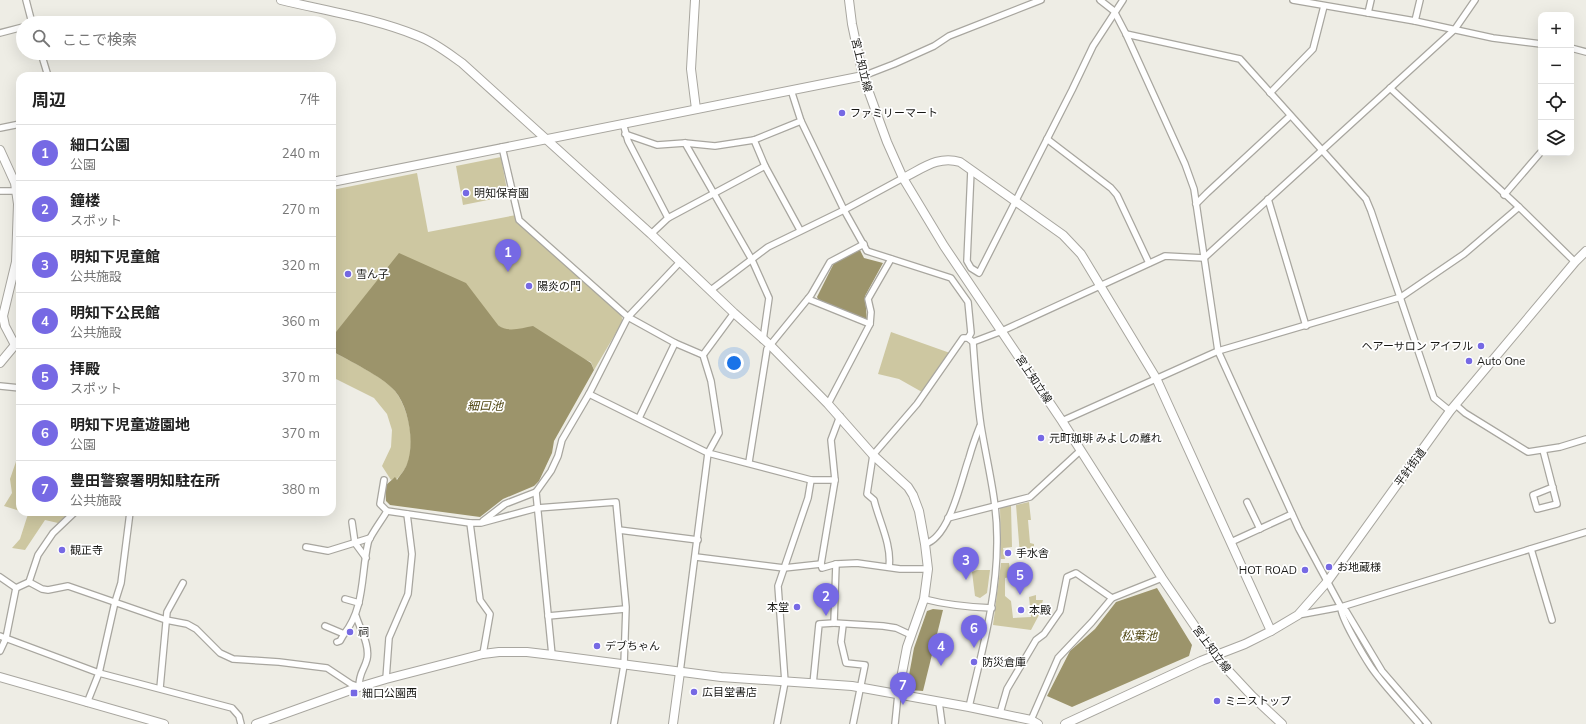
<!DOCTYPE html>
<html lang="ja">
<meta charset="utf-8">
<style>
body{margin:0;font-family:Mulish,"Noto Sans JP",sans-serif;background:#f2f2f2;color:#222}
.controls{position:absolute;right:12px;top:12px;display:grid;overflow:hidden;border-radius:8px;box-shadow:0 4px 16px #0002}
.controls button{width:36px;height:36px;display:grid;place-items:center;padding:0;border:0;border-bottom:1px solid #e0e0e0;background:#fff;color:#222;font:20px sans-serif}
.you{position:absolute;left:734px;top:363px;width:14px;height:14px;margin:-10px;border:3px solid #fff;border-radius:50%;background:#1a73e8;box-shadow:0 0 0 6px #1a73e833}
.badge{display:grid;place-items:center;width:26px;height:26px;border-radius:50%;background:#7669e4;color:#fff;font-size:13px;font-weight:700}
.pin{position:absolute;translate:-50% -33px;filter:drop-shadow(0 1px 2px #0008)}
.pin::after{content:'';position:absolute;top:21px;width:14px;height:12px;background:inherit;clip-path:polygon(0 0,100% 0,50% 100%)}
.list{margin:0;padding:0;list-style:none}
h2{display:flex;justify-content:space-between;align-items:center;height:52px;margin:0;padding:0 16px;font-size:17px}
h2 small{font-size:13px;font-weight:400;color:#767676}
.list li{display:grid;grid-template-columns:26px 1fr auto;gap:12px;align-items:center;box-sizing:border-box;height:56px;padding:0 16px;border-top:1px solid #e0e0e0}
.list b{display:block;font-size:15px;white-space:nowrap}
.list p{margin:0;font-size:13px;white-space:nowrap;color:#767676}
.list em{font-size:13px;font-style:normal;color:#767676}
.icon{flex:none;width:22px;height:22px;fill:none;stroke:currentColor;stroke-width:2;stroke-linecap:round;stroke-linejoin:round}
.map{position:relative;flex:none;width:1586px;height:724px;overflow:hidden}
.search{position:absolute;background:#fff;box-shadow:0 4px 16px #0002;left:16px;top:16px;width:320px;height:44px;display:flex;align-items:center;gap:10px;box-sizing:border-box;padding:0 14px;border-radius:22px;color:#767676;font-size:15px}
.panel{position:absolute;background:#fff;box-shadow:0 4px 16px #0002;left:16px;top:72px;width:320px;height:444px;border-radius:12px}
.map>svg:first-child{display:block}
</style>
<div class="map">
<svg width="1586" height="724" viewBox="0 0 1586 724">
<rect width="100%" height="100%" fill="#eeede5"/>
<!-- green -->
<g fill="#cdc7a1">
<path d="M501 157 508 196 463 205 456 166Z"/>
<path d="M417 173 428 232 516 215 517 221 621 315 623 321 594 370 591 362 511 330H504L498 325 332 337V190Z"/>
<path d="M891 332 950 353 922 392 899 379 878 374Z"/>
<path d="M332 351C349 361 383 376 395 391 409 409 416 444 407 465 405 470 400 475 396 480L395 478 391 480 382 466 391 447 392 430 387 414 374 398 332 377Z"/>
<path d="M20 450V511L4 506 12 493 10 479Z"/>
<path d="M1029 502 1031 520H1028L1030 543 1034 544V551L1030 553 1020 555 1016 505Z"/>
<path d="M1011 506 1012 547 1003 548 1005 559H1001L1000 507Z"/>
<path d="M22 512H70L58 523 45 520 25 550 12 548 20 539 28 514Z"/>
<path d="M1001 563H1009L1011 577 1005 578V596L1011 601 1013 618 1031 617 1029 597 1036 595V600H1043L1039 615 1031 630 993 625Z"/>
<path d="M977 570H990L987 593 980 598 975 596 972 572Z"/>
</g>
<!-- water -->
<g fill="#9c946b">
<path d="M860 250 864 258 883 263 865 296 867 321 819 301 817 297 834 263Z"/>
<path d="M399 253 466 283 498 325C508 333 521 328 533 326L591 363 594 370 554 441 552 453 539 481 534 486 503 499 480 517 390 505 386 501 385 486 395 477 397 480C400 475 405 470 407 464 415 443 409 408 395 391 382 376 349 361 332 351V337Z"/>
<path d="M1157 588 1192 645 1189 656 1072 707 1047 696 1070 651 1095 629 1116 602Z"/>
<path d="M933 609 943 610 923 691 910 690 907 686 914 648 927 611Z"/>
</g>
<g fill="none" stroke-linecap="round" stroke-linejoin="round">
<!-- street casing -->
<g stroke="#a8a69f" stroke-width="8">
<g id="street">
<path d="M26 0 32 23"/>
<path d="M1100 0 1114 11 1126 34 1185 164 1194 189 1218 351 1299 529 1341 607C1339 615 1365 658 1371 667 1384 686 1404 706 1419 724"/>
<path d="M1293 0 1415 21 1493 38 1541 44"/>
<path d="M1368 13 1371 0"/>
<path d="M1415 21 1420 0"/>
<path d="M0 33 23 27"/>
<path d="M1126 34 1240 59 1366 199 1371 211 1434 398 1450 411"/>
<path d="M1571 48 1586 52"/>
<path d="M41 53 48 76"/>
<path d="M863 76 894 64 934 46 949 36 1041 0"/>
<path d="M1390 88 1519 207 1575 262"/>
<path d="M791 90 801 121 844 210 867 251 951 278 968 302 971 333 968 338"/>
<path d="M1270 93 1313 49 1324 6"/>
<path d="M623 123 628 141 668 218"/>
<path d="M0 128 20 124"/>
<path d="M625 134 657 145 685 143 715 146 754 140 801 121"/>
<path d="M1047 139 1111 188 1117 195 1149 263"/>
<path d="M754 140 765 166"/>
<path d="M685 143 752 260 769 298 763 340"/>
<path d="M502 147 519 220 628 317 675 343 703 355"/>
<path d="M971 170 967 261 971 268 979 273 1072 90 1093 46 1123 0"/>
<path d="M0 191H16"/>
<path d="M1504 195 1541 152"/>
<path d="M1268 199 1306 326"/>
<path d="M1196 204 1207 193 1290 116"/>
<path d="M651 234 668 218 765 166 800 230"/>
<path d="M711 290 768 247 844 210 903 178"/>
<path d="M808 299 870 324"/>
<path d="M973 342 1002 331 1165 256 1204 258 1455 29 1475 0"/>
<path d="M703 355 734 313"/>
<path d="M0 386 20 388"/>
<path d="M589 394 708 453 811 480H835"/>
<path d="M828 404 870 324 871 312 868 299 891 259"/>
<path d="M1456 405 1465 413 1528 452 1560 447 1586 439"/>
<path d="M840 416 831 440 835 480 821 564 822 568 836 564 857 563 900 569H928"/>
<path d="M639 418 675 343"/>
<path d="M1062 421 1218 351 1401 297 1464 254 1519 207"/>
<path d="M1543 450 1557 504 1537 509 1533 495 1553 487"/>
<path d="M749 462 767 349 811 295 830 262 864 244"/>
<path d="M384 480 380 504 387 511 470 523H481L537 508 616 502 626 607 624 665 614 724"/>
<path d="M1247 502 1260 529"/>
<path d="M948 518 1030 497 1081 450"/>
<path d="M483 521 505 504 536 492"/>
<path d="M352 522 355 543 366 558"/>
<path d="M470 523 480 600 490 614 483 654"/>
<path d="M619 530 698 540"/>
<path d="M1231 542 1292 514"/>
<path d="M925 544C950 537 961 480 969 458 972 447 976 436 980 426"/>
<path d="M306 547 328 551 370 538"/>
<path d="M1531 549 1552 620"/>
<path d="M696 557 784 568 821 564"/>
<path d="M889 567C892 545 879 521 874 500L867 494 873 455 917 404 963 338H968L973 342C975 370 977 399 981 426 987 463 997 500 997 537 998 595 982 651 969 707"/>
<path d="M0 577 16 588 29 582 38 555 53 533 75 512"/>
<path d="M29 582 42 589 48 590 68 586 166 620 187 624 196 629 220 653 233 659 279 662 327 668 351 684 359 687C359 672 364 671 367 659 370 645 360 629 356 616"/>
<path d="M345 599 359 603"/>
<path d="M924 599C947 605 968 607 992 608"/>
<path d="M1341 607 1346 611 1382 671 1428 724"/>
<path d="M1298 615 1341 607 1586 532"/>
<path d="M548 616 625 609"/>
<path d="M834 623 883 626 896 628 911 635"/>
<path d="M843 625 841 642 846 663 865 665 853 724"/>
<path d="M325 626 344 634C365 608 361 574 368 543 369 537 384 517 387 511"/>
<path d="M0 636 99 673 232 708 239 716 241 724"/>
<path d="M337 642 340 641 344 634"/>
<path d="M0 651 6 638 16 588"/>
<path d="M552 655 536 492 551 471 558 456 562 440 589 394 628 317 680 262"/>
<path d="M680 672 708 453 719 433 711 381 703 355"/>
<path d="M386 679 389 638 408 594 412 554 407 514"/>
<path d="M813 684 819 624 834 623 836 564"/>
<path d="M160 688 167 612 183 583"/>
<path d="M939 702 942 724"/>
<path d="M87 703 99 673 115 602 121 583 130 512"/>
<path d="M1000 713 1007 689 1036 640 1044 634 1060 611 1067 577 1076 573 1112 598"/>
<path d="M1031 720 1058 658 1092 622 1112 598 1162 578"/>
<path d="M777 724 785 682 778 586 808 498 811 480"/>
<path d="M895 724 898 694"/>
</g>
</g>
<!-- secondary casing -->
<g stroke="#a8a69f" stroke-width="10">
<g id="secondary">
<path d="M281 0C326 11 374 18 418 36 434 42 448 53 462 63L651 234 734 313 770 345 828 404 873 455 908 487 913 495 919 511 925 544 928 569 924 599 907 647 898 694"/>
<path d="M695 0 691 69 696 109"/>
<path d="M849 0 852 24 863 76 887 142 903 178 944 246 1062 421 1162 578 1207 644 1224 666 1252 696 1282 724"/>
<path d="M0 150 15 183 18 204 16 262 3 316 5 326 15 345"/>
<path d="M903 178C922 169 938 155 960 162L1063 235 1081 254 1156 378 1271 631"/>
<path d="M332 182 863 76"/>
<path d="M0 363 20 339"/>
<path d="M0 677 164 724"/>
<path d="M256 724 359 687 386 679 483 654 499 652H527L552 655 721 677 852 686 969 707 1031 720 1038 724"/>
<path d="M673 724 680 672"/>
<path d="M1065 724 1201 661 1245 644 1271 631 1298 615 1327 582 1450 411 1575 262 1586 251"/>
</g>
</g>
<!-- street -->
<use href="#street" stroke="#fff" stroke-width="5.5"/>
<!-- secondary -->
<use href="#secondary" stroke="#fff" stroke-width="8"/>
</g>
<!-- markers -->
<g fill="#7669e4" stroke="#fff" stroke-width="1.5">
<circle cx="842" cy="113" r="4"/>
<circle cx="466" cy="193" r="4"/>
<circle cx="348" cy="274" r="4"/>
<circle cx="529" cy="286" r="4"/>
<circle cx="1481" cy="346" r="4"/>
<circle cx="1469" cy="361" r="4"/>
<circle cx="1041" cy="438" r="4"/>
<circle cx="62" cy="550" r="4"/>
<circle cx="1008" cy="553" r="4"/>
<circle cx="1329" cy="567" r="4"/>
<circle cx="1305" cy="570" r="4"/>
<circle cx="797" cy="607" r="4"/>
<circle cx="1021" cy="610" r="4"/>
<circle cx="350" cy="632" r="4"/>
<circle cx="597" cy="646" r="4"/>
<circle cx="974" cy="662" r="4"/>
<circle cx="694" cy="692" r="4"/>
<rect x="350" y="689" width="8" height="8" rx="2"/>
<circle cx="1217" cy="701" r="4"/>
</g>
<g text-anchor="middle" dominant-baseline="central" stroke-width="3.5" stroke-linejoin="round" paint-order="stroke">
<!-- street labels -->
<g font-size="11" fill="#171714" stroke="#fff">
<text transform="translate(862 65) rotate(76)">宮上知立線</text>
<text transform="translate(1034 379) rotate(56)">宮上知立線</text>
<text transform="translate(1410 467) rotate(-54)">平針街道</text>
<text transform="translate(1212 649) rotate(53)">宮上知立線</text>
</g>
<!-- poi labels -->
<g font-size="11" fill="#171714" stroke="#fff" text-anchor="start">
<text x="850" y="113">ファミリーマート</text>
<text x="474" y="193">明知保育園</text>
<text x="356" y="274">雪ん子</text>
<text x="537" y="286">陽炎の門</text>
<text x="1473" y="346" text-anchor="end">ヘアーサロン アイフル</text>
<text x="1477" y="361">Auto One</text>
<text x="1049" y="438">元町珈琲 みよしの離れ</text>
<text x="70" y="550">観正寺</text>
<text x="1016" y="553">手水舎</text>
<text x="1337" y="567">お地蔵様</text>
<text x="1297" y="570" text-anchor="end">HOT ROAD</text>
<text x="789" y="607" text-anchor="end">本堂</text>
<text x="1029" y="610">本殿</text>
<text x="358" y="632">祠</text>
<text x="605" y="646">デブちゃん</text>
<text x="982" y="662">防災倉庫</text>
<text x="702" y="692">広目堂書店</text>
<text x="362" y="693">細口公園西</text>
<text x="1225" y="701">ミニストップ</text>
</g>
<!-- water labels -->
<g font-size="12" font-style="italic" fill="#504612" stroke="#fff">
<text x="485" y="405">細口池</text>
<text x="1139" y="635">松葉池</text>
</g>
</g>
</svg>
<div class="controls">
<button>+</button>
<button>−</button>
<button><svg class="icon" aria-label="locate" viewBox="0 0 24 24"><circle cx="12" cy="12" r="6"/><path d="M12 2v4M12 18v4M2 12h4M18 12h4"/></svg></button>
<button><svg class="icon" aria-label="layers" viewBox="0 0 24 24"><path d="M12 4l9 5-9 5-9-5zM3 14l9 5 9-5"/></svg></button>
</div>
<div class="you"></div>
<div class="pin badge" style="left:508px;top:272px">1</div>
<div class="pin badge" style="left:826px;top:616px">2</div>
<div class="pin badge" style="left:966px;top:580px">3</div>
<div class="pin badge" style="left:941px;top:666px">4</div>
<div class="pin badge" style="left:1020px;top:595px">5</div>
<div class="pin badge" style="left:974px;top:648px">6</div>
<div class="pin badge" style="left:903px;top:705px">7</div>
<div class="search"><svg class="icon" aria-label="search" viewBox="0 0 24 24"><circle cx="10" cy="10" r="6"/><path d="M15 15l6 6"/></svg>ここで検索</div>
<section class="panel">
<h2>周辺<small>7件</small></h2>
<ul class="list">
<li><span class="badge">1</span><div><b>細口公園</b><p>公園</p></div><em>240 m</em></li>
<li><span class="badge">2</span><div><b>鐘楼</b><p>スポット</p></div><em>270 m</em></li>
<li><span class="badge">3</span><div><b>明知下児童館</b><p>公共施設</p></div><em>320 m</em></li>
<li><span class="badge">4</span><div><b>明知下公民館</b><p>公共施設</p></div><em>360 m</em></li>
<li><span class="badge">5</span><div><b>拝殿</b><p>スポット</p></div><em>370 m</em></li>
<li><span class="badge">6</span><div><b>明知下児童遊園地</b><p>公園</p></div><em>370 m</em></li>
<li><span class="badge">7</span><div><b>豊田警察署明知駐在所</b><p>公共施設</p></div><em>380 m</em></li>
</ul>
</section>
</div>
